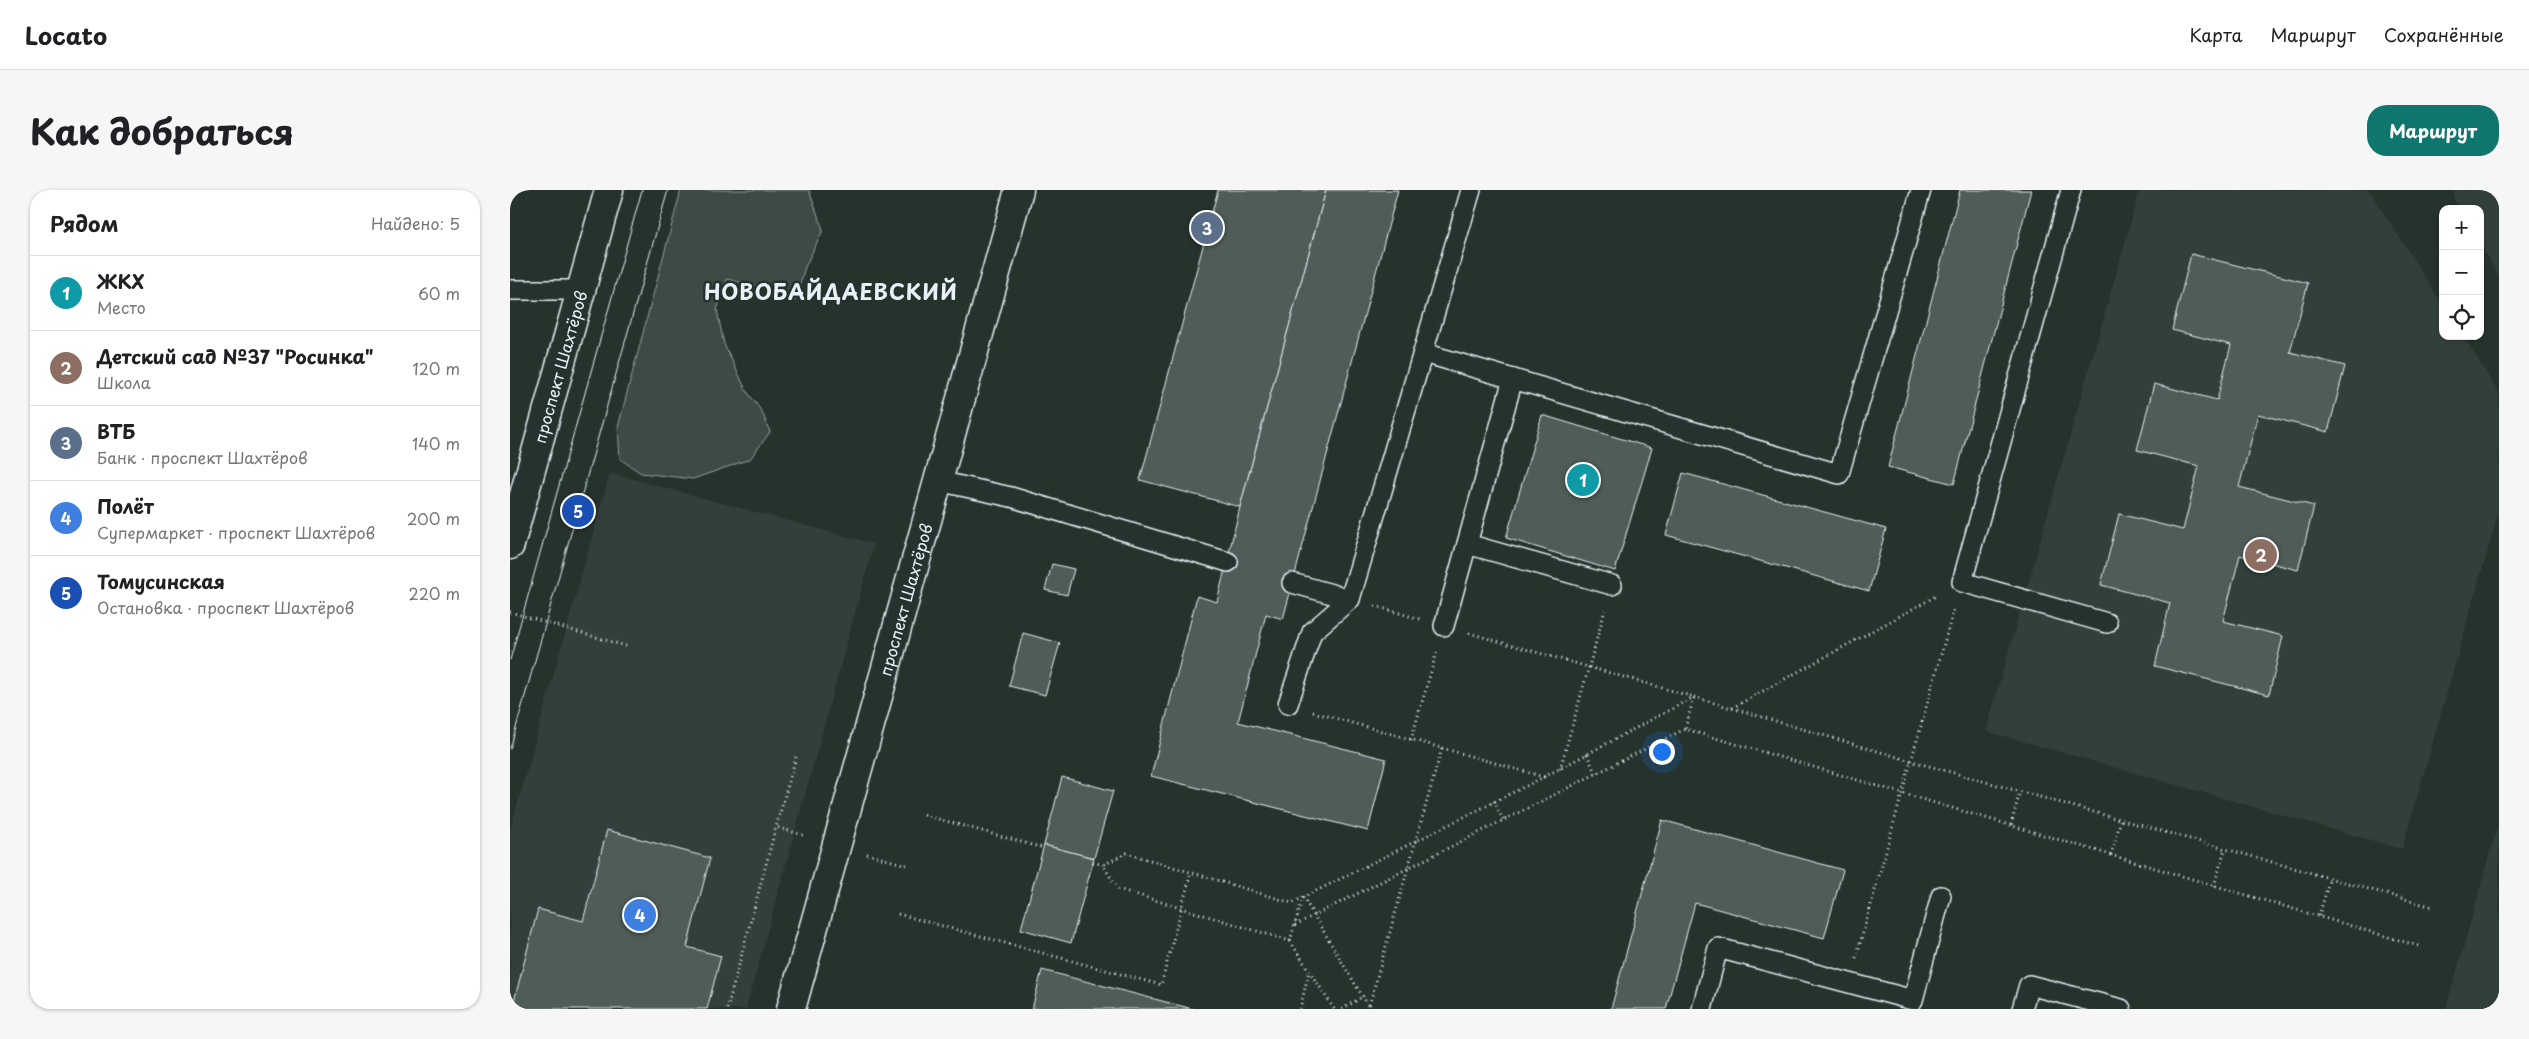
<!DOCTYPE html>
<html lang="ru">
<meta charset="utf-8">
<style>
body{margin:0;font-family:"Playpen Sans",sans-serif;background:#f6f6f6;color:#202124}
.controls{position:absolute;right:15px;top:15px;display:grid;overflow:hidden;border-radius:10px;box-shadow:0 1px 4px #0004}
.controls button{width:45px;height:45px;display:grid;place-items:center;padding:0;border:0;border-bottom:1px solid #e0e0e0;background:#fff;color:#202124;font:25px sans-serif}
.you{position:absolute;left:1151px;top:561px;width:18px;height:18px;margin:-12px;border:4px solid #fff;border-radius:50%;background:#1a73e8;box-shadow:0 0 0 8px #1a73e833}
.badge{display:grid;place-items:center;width:32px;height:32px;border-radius:50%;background:#0f766e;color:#fff;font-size:16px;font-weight:700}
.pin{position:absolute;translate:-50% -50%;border:2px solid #fff;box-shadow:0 1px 5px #0006}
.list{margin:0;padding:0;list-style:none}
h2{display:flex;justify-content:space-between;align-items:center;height:65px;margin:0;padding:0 20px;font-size:21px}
h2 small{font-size:16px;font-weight:400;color:#757577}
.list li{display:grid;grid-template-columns:32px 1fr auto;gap:15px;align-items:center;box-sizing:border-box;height:75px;padding:0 20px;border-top:1px solid #e0e0e0}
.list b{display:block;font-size:19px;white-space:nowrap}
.list p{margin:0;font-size:16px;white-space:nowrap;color:#757577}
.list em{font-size:16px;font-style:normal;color:#757577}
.icon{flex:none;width:28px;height:28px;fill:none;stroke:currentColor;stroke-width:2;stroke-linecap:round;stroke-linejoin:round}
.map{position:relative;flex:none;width:1989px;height:819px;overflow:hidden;border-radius:20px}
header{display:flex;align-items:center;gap:30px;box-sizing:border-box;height:70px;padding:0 25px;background:#fff;border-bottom:1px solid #e0e0e0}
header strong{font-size:24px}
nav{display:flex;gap:28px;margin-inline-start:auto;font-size:18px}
.intro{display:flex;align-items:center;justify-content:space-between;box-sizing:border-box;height:120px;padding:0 30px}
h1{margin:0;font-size:35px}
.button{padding:12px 22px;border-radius:20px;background:#0f766e;color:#fff;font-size:18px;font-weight:700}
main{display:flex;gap:30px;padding:0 30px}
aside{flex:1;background:#fff;border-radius:20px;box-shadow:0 1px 4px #0004}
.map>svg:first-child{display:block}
</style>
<header>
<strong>Locato</strong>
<nav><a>Карта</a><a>Маршрут</a><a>Сохранённые</a></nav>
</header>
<div class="intro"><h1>Как добраться</h1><a class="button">Маршрут</a></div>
<main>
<aside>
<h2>Рядом<small>Найдено: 5</small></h2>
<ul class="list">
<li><span class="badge" style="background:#0f9aa8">1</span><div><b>ЖКХ</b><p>Место</p></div><em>60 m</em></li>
<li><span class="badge" style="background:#8d6e63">2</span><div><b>Детский сад №37 &quot;Росинка&quot;</b><p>Школа</p></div><em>120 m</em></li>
<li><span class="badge" style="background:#5c6f8a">3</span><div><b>ВТБ</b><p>Банк · проспект Шахтёров</p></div><em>140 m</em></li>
<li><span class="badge" style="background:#3f7fe0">4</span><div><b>Полёт</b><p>Супермаркет · проспект Шахтёров</p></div><em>200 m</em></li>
<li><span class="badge" style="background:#1a4fb4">5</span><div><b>Томусинская</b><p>Остановка · проспект Шахтёров</p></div><em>220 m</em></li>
</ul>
</aside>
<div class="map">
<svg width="1989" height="819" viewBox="0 0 1989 819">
<rect width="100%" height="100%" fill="#26332d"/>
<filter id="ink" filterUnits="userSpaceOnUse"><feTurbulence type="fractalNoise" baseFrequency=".02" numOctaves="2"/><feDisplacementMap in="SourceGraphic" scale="10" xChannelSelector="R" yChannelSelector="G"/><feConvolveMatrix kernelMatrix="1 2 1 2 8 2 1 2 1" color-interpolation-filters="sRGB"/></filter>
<g filter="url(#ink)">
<!-- built -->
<g fill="#333f3a">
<path d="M1630 0H1859L1933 115V146H1953L1989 203V321L1892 659 1476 541Z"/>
<path d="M1945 0H1989V87L1970 54V19H1950L1943 7Z"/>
<path d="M100 283 364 354 236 819H0V641Z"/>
<path d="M1989 631V819H1936Z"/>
</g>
<!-- green -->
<path fill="#3e4b47" stroke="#939ea0" d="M171 0H299L313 40 295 77 285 111 253 98 217 89 207 120 214 154 236 200 252 222 260 242 240 269 183 289 131 283 110 269 108 237Z"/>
<!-- building -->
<g fill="#505c59" stroke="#e8f1f8">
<path d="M708 0H816L730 317 630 290Z"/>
<path d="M816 0H888L773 429 756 424 728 532 876 569 858 641 641 586 687 406 707 412 730 317Z"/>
<path d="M1450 0H1521L1444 294 1378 277Z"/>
<path d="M1681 64 1798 93 1780 162 1835 176 1818 242 1748 224 1729 297 1804 316 1788 380 1730 365 1713 431 1773 446 1759 505 1645 476 1660 413 1591 395 1609 324 1673 340 1689 276 1627 260 1644 194 1707 210 1721 155 1662 140Z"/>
<path d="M1032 225 1142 258 1105 381 996 348Z"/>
<path d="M1173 283 1376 339 1359 401 1156 345Z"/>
<path d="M542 374 564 379 557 405 535 400Z"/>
<path d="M513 443 550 453 535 505 499 496Z"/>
<path d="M552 587 603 601 584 668 534 655Z"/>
<path d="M1152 630 1333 680 1314 748 1185 713 1156 819H1101Z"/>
<path d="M97 640 200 668 177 757 211 766 197 819H2L28 719 73 731Z"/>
<path d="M534 655 584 668 561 753 511 739Z"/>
<path d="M532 780 683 819H522Z"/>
</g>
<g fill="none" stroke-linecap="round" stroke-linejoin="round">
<!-- lane casing -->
<g stroke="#e8f1f8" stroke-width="22">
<g id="lane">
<path d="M1561 0 1452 392 1597 433"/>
<path d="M0 100H71"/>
<path d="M914 163 1329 284 1411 0"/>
<path d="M428 291 501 307 718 372"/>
<path d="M957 354 1102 395"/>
<path d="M782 393 840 409 961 0"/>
<path d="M934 436 1003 189"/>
<path d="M778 514 802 442 840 409"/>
<path d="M1192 819 1208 758 1403 810 1431 706"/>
<path d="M1512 819 1519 795 1611 819"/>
</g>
</g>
<!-- street casing -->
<g stroke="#e8f1f8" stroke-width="31">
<g id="street">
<path id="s1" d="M281 819 509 0"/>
</g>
</g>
<!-- secondary casing -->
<g stroke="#e8f1f8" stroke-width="31">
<g id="secondary">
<path id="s2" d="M0 355 99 0"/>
</g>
</g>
<!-- path -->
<g stroke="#e8f1f8" stroke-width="3" stroke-dasharray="1 4" stroke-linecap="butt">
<path d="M865 416 910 429"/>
<path d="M0 422 116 456"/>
<path d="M959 443 1184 507 1175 539"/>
<path d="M1222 518 1428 405"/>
<path d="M803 522 932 558 859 816"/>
<path d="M901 550 927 461"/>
<path d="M932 558 1034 587"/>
<path d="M1077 564 1085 583"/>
<path d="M286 567 266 637 296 646"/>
<path d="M1050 579 1095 420"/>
<path d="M984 611 993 630"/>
<path d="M414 625 533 658"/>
<path d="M1501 635 1510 601"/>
<path d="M357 664 400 676"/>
<path d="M1601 665 1611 630"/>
<path d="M583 672 593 675"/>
<path d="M1704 696 1715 659"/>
<path d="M793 707 860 819"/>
<path d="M388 724 651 795 681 683"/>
<path d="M1809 726 1820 688"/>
<path d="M785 735 1175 539 1912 757"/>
<path d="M780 751 793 707"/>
<path d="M1346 768 1444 418"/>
<path d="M217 819 266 637"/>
<path d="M790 819 799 781"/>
<path d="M824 819 780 751 608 699 593 675 617 663 782 713 1034 587 1184 507 1401 571 1923 717"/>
<path d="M832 819 854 806"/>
</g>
<!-- lane -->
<use href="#lane" stroke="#26332d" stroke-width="19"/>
<!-- street -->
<use href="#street" stroke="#26332d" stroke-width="28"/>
<!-- secondary -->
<use href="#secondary" stroke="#26332d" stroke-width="28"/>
<!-- tram -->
<g stroke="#e8f1f8" stroke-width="1">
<path d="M0 470 132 0"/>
<path d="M0 559 158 0"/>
</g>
</g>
</g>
<g text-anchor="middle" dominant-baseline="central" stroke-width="5" stroke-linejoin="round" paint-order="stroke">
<!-- street labels -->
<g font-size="16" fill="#e8f1f8" stroke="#26332d">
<text stroke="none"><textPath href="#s2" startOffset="185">проспект Шахтёров</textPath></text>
<text stroke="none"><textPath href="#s1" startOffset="425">проспект Шахтёров</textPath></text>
</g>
<!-- district labels -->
<g font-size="21" font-weight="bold" letter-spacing="1" fill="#e8f1f8" stroke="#26332d">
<text x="321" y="101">НОВОБАЙДАЕВСКИЙ</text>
</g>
</g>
</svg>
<div class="controls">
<button>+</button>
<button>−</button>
<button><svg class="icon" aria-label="locate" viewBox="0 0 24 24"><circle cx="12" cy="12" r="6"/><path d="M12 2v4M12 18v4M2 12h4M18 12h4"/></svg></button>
</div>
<div class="you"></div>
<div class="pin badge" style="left:1073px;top:290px;background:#0f9aa8">1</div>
<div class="pin badge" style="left:1751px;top:365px;background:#8d6e63">2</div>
<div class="pin badge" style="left:697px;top:38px;background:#5c6f8a">3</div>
<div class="pin badge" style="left:130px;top:725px;background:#3f7fe0">4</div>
<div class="pin badge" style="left:68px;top:321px;background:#1a4fb4">5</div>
</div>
</main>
